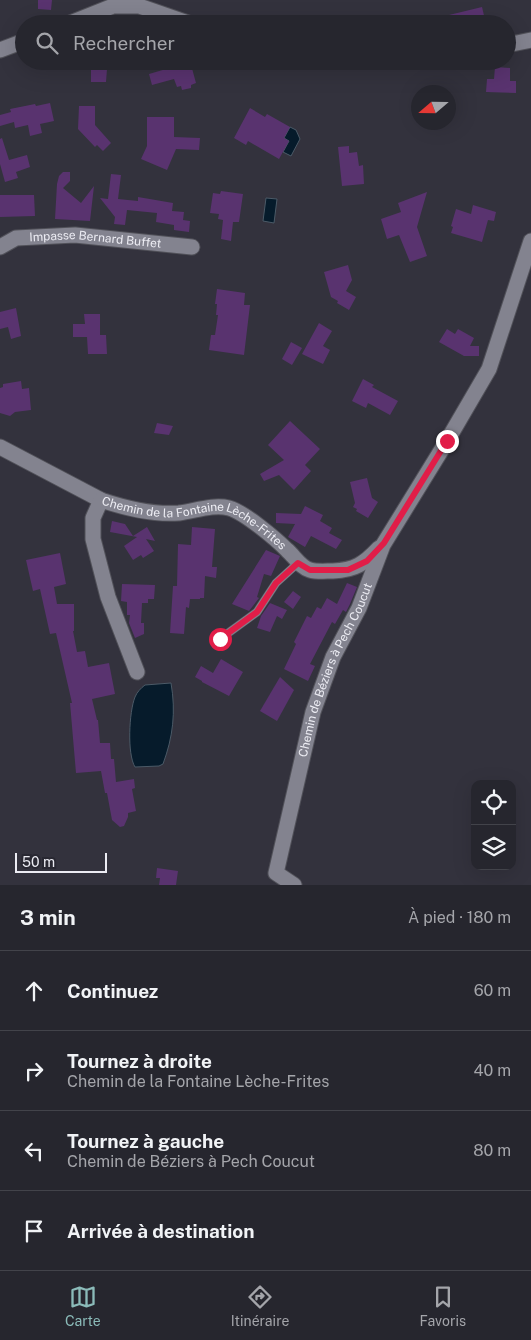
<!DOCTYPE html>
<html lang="fr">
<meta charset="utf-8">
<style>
body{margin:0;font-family:"Public Sans",sans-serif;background:#32323a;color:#f1f3f6}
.controls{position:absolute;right:15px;bottom:15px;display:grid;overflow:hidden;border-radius:10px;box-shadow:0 5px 20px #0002}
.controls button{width:45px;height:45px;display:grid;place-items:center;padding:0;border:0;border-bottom:1px solid #42434a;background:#26262e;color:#f1f3f6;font:25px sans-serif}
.compass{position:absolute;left:411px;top:85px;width:45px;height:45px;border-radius:50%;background:#26262e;box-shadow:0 5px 20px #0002;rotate:250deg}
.scale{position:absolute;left:15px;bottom:12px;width:92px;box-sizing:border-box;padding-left:5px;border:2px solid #ececf3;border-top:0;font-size:14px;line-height:18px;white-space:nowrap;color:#ececf3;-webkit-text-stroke:4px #292832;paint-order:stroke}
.stop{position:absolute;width:15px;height:15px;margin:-11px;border:4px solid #e11d48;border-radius:50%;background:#fff}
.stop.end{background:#e11d48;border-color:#fff;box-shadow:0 1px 5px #0008}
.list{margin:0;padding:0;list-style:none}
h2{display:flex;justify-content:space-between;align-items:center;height:65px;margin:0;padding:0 20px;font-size:21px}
h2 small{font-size:16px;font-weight:400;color:#a4a5aa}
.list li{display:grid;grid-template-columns:32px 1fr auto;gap:15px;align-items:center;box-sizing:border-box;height:80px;padding:0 20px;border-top:1px solid #42434a}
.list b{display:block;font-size:19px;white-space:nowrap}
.list p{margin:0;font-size:16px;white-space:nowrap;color:#a4a5aa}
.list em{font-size:16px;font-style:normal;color:#a4a5aa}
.icon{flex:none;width:28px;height:28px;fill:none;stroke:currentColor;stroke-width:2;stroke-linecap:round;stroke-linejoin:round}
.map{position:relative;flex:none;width:531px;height:885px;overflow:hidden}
.search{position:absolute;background:#26262e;box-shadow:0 5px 20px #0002;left:15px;right:15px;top:15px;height:55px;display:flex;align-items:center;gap:12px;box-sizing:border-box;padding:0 18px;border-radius:28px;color:#a4a5aa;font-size:19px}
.sheet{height:385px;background:#26262e}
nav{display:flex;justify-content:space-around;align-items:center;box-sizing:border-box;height:70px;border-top:1px solid #42434a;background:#26262e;font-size:14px;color:#a4a5aa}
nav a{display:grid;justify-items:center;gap:2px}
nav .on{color:#8bbbb9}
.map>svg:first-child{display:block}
</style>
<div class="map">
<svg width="531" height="885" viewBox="0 0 531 885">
<rect width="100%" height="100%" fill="#33323d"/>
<!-- water -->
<g fill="#061b2b" stroke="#4b5a67">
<path d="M290 127 296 130 300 139 291 156 283 152 289 141 284 138Z"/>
<path d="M266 198 277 199 274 223 263 221Z"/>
<path d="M171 683C176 712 173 737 163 764L159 766 135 767C127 754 129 712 135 697 137 692 141 688 145 685Z"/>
</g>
<!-- building -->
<g fill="#59336f">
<path d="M38 0H52L51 10 38 9Z"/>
<path d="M482 7 486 24H452L449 15Z"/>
<path d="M164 61H190L196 83 191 85V88L182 90 181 86 177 87 174 79 152 85 149 74 166 69Z"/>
<path d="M495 67 510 68V81H516V93L486 92 487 79H494Z"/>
<path d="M91 68 107 69 106 82H91Z"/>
<path d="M50 103 54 121 40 124 42 133 30 136 28 125 15 128 14 122 0 126V115L11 112 10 109 35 104 36 106Z"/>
<path d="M79 106H95V125L111 143 103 151 97 145 95 147 78 129Z"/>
<path d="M250 108 265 117 267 114 290 127 284 138 289 141 279 159 248 141 246 145 234 138Z"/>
<path d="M147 117H174V137L200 138 199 150 176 149 167 170 141 159 147 146Z"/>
<path d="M2 138 9 160 27 155 30 167 16 172 18 178 5 182 0 164V139Z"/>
<path d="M349 146V153L357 152 359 166 363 165 364 184 342 186 338 147Z"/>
<path d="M63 172H70V181L63 188 81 203 94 186 90 221 55 219 57 184 59 176Z"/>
<path d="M111 174 121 175 118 199 138 201V197L173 203 172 211 184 212 183 220 190 221 189 232 174 230V225L156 222 157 213 127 210 125 225 114 224 115 217 100 198 108 199Z"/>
<path d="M221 191 243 194 239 222H233L231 241 221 239 223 220 218 219 219 214 210 213 213 193 220 194Z"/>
<path d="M427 192 417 227 427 256 410 262 399 235 387 239 381 219 401 212 398 203Z"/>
<path d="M0 195H34L35 216 0 217Z"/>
<path d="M473 205 496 212 494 221 488 220 482 242 451 233 453 227 451 226 456 209 471 214Z"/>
<path d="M348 265 352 280 346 291 356 297 349 310 337 303 338 301 331 297 324 272Z"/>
<path d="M217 289 245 293 244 305H250L244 355 209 350 211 335H215L218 315H216L217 304H215Z"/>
<path d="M16 308 21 336 11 339 8 327 0 329V312Z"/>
<path d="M84 314H100V335H106L107 354H88L87 337H73V324H85Z"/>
<path d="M319 323 332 331 323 346 330 350 323 364 302 354Z"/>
<path d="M447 329 455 334 458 329 474 338 470 346H479V356H464L439 342Z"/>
<path d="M291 342 302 348 292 365 282 359Z"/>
<path d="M363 379 374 385 372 387 398 401 390 415 368 403 366 408 352 401Z"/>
<path d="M21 381 22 389 29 388 31 410 15 412 10 416 0 413V388L3 387V384Z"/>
<path d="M290 421 320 449 305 465 311 471 294 490 279 475 264 481 260 474 284 460 268 445Z"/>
<path d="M157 423 173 426 169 435 154 433Z"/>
<path d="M367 478 372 498 378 502 368 518 356 511 357 509 353 507 355 503 350 482Z"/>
<path d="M305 506 323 515 320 521 332 528 329 533 342 540 336 549 311 536 305 547 288 537 295 524 276 523V513L301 514Z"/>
<path d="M112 521 125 524 133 536 147 527 155 541 146 539 154 551 143 558 141 555 133 560 124 546 137 537 110 532Z"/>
<path d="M192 527 215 529 212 567H217L216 578 205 576 204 598H200V599H190L189 608 186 607 184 634 170 633 173 586H177L178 544 191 545Z"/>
<path d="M266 550 280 556 271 576 264 574 257 597 259 598 249 611 232 604Z"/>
<path d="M60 553 66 584 54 587 57 604H74V631H73L77 652 85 651 88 667 109 663 115 694 92 699 97 720H98L100 743H110L111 759H114L116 782 134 779 135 788 132 789 136 811 128 813V817L124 826 120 827 112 820 107 793H105L101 771 76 773 70 703H72L56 633 50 634 40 589 33 591 26 560Z"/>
<path d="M347 583 357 587 350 604 346 612 343 610 335 624 332 622 310 664 315 666 308 681 284 669 296 644 294 642 307 616 311 618 317 607 321 609 327 598 337 604Z"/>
<path d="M122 584 155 585 154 599H148V603H142L141 623H144V634L135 638 129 623 130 615H127V602L121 601Z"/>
<path d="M293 591 301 597 293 609 284 602Z"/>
<path d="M270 603 287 610 282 619 277 616 270 632 257 628 261 616Z"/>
<path d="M221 659 243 672 229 696 202 682V681L195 677 201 666 213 673Z"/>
<path d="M280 677 294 690 277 721 260 711Z"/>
<path d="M157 868 178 871 176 885H159L160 878H156Z"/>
</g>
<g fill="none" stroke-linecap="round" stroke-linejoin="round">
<!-- lane casing -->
<g stroke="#515159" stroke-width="9">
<path id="lane" d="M220 639 257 612 276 583 298 563"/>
</g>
<!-- street casing -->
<g stroke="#515159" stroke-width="17">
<g id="street">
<path d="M68 24 113 6H139L191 24H196"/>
<path d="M507 45 531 40"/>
<path d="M0 50 24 41"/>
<path id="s1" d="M0 247 16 238 75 235 192 247"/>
<path id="s2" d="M0 447 101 500C125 508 154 515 179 513 195 511 213 504 229 508 244 512 276 539 287 550 295 557 300 567 310 570 317 572 326 571 333 571 355 570 364 564 379 548"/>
<path d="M101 500 93 518V539L108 597 137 672"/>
<path id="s3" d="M294 885 276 873 313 712 333 657 359 608 383 545 447 441 489 369 531 241"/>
</g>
</g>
<!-- lane -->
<use href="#lane" stroke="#83838f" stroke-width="8"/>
<!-- street -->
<use href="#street" stroke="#83838f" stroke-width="15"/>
</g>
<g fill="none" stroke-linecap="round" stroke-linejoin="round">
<!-- route -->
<path stroke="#e11d48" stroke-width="6" d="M220 639 257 612 276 583 298 563 310 570H348L367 561 384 543 447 441"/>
</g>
<g text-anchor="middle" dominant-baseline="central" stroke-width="5" stroke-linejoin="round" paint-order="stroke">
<!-- street labels -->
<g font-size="12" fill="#ececf3" stroke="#292832">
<text stroke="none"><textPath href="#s1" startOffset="98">Impasse Bernard Buffet</textPath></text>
<text stroke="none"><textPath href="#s2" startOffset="214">Chemin de la Fontaine Lèche-Frites</textPath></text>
<text stroke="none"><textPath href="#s3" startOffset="234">Chemin de Béziers à Pech Coucut</textPath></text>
</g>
</g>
</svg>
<div class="controls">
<button><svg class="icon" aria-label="locate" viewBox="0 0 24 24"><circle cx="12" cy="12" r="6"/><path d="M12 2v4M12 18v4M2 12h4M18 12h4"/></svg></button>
<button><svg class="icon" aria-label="layers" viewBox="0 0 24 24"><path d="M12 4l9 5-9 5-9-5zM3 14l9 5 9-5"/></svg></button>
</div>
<svg class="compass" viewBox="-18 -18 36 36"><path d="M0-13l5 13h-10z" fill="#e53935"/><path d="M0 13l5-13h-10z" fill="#a4a5aa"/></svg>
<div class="scale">50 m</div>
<div class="stop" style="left:220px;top:639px"></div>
<div class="stop end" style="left:447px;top:441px"></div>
<div class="search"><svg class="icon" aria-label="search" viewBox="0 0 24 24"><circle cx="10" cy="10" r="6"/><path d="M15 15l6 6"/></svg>Rechercher</div>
</div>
<section class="sheet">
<h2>3 min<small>À pied · 180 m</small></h2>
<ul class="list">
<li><svg class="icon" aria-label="ahead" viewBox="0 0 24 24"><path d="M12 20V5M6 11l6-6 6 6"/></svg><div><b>Continuez</b></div><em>60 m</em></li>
<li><svg class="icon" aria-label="right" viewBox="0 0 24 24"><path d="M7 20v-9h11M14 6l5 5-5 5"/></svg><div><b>Tournez à droite</b><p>Chemin de la Fontaine Lèche-Frites</p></div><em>40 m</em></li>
<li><svg class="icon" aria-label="left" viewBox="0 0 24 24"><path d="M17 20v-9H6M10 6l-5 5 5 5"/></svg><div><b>Tournez à gauche</b><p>Chemin de Béziers à Pech Coucut</p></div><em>80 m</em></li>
<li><svg class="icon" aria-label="arrive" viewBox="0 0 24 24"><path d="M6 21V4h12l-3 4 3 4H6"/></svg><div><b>Arrivée à destination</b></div></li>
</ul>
</section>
<nav>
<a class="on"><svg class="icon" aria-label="map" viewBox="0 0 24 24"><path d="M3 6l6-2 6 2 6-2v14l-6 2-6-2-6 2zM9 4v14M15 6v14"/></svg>Carte</a>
<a><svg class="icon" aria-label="directions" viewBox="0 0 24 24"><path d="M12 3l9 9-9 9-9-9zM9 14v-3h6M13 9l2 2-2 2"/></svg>Itinéraire</a>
<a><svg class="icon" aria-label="saved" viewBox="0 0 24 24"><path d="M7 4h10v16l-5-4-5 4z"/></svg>Favoris</a>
</nav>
